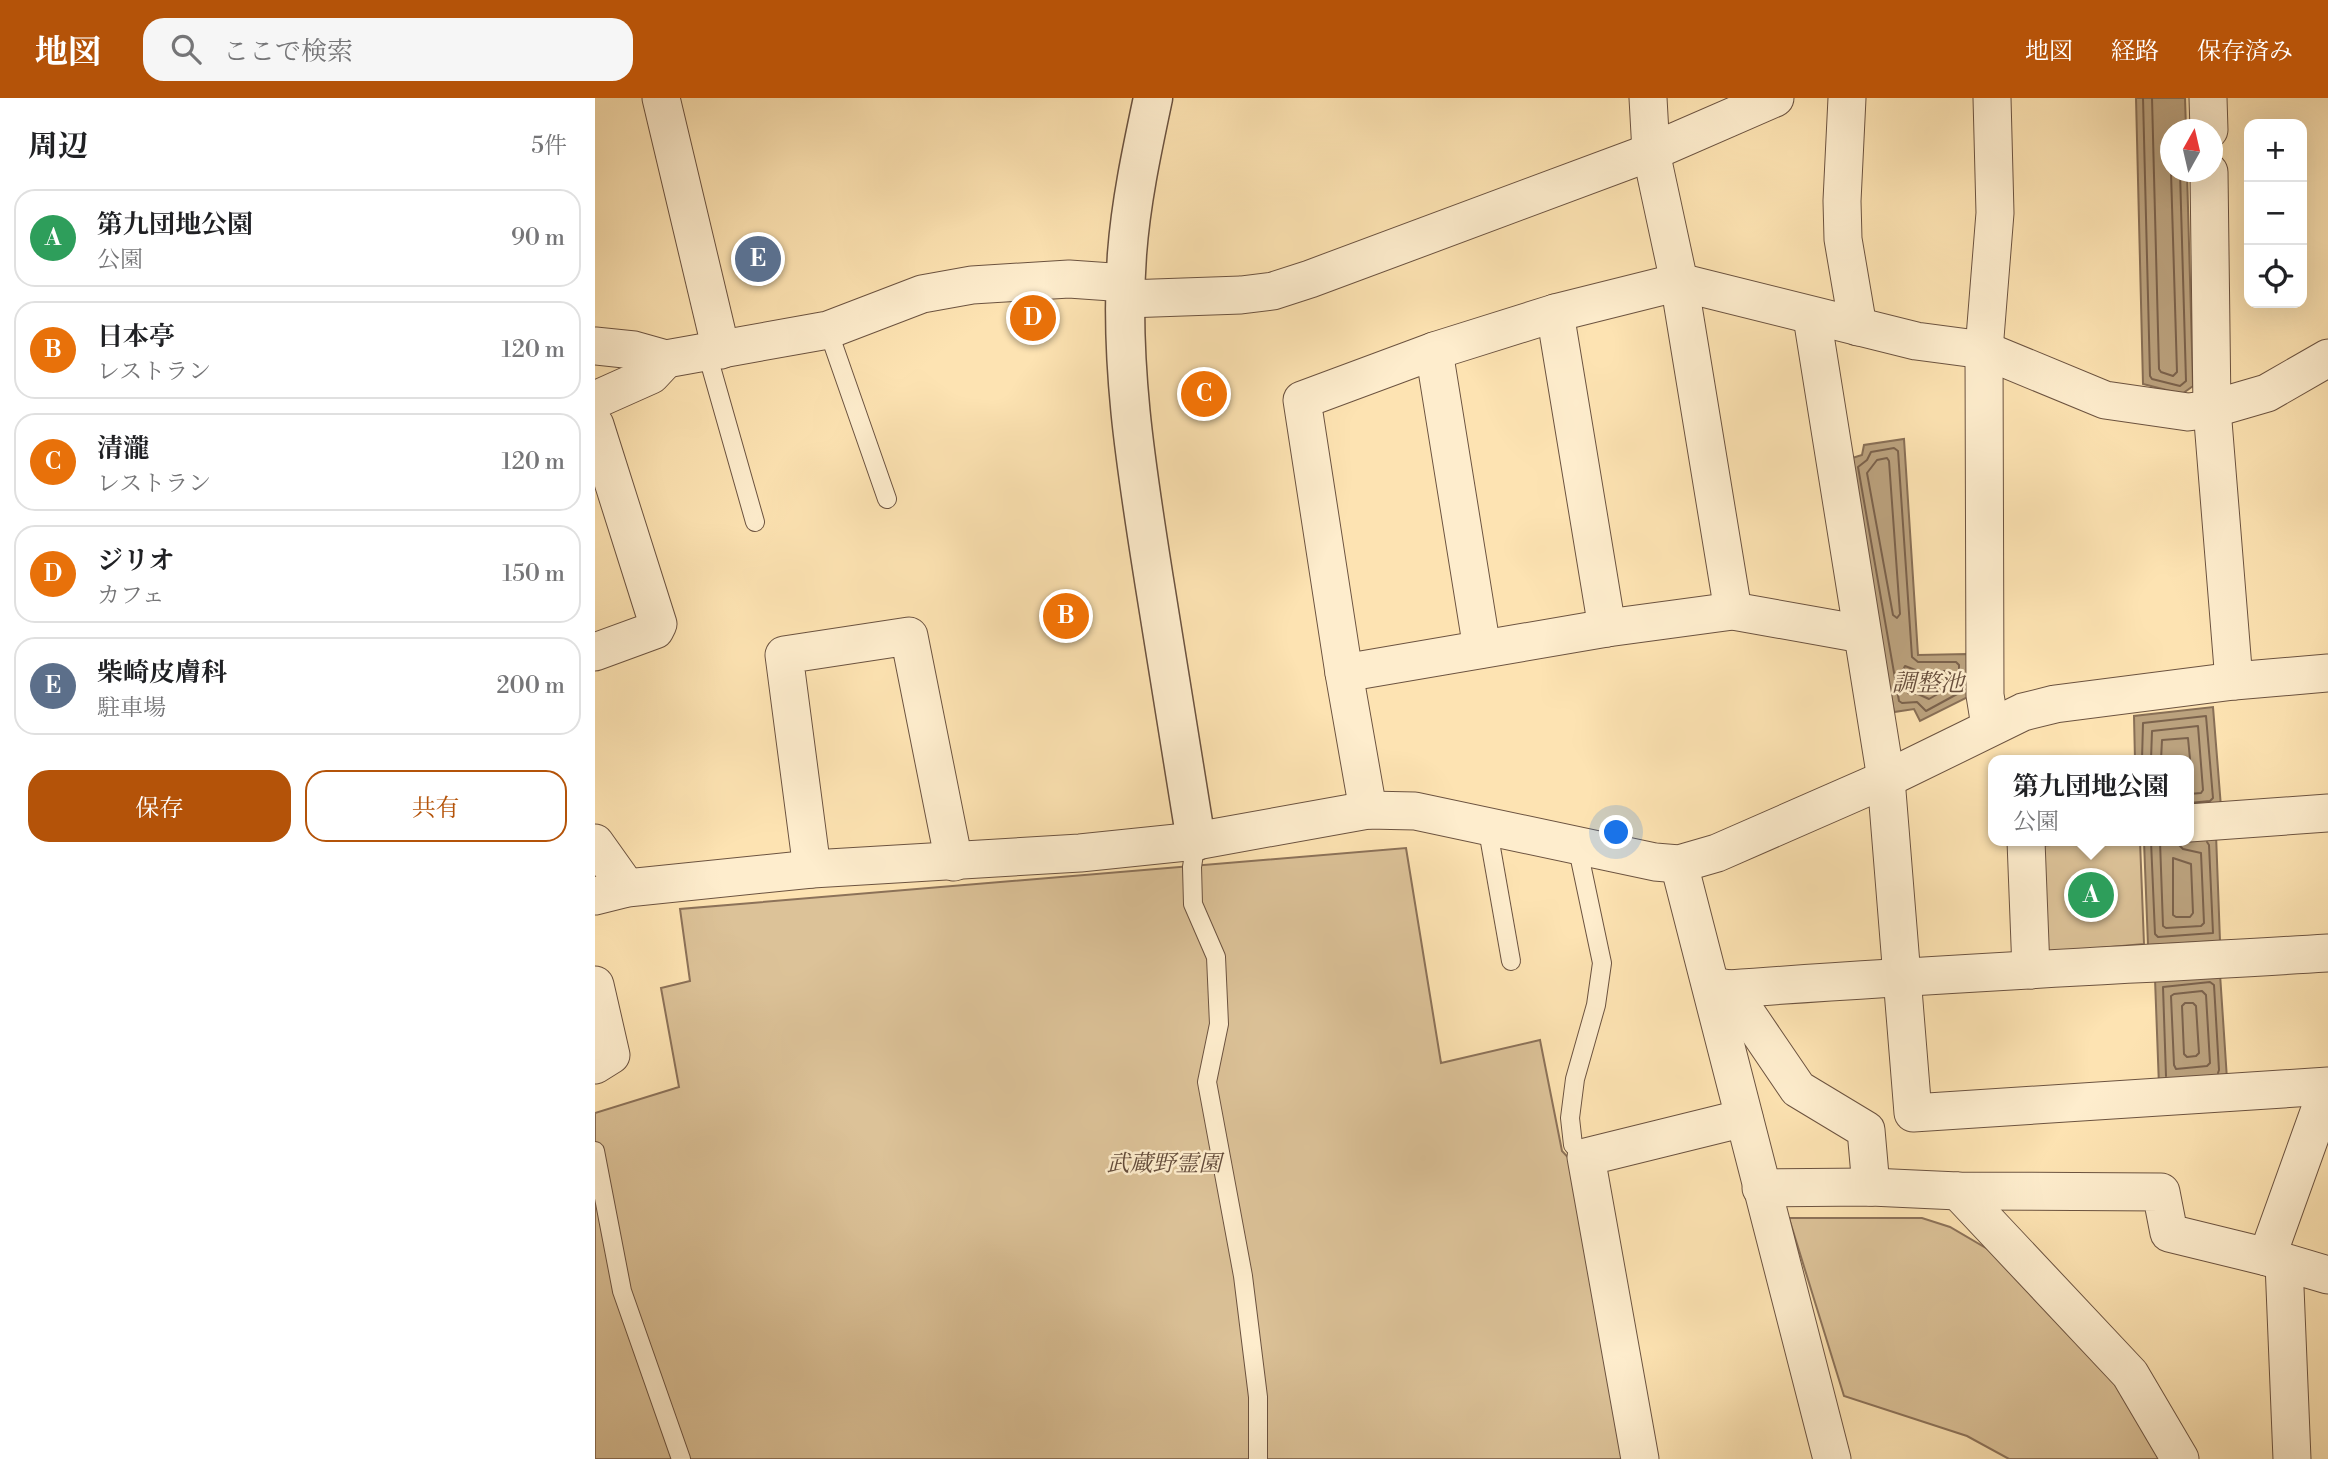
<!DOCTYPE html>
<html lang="ja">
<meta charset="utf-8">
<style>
body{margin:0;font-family:"Libre Bodoni","Noto Serif JP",serif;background:#f6f6f6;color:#202124}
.controls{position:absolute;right:21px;top:21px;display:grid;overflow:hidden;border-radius:14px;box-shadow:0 7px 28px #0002}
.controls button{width:63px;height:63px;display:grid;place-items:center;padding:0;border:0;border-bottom:2px solid #e0e0e0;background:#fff;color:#202124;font:35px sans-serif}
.compass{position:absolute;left:1565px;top:21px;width:63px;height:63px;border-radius:50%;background:#fff;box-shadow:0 7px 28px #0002;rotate:8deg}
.you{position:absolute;left:1022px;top:735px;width:24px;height:24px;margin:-18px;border:5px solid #fff;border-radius:50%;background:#1a73e8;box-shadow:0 0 0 10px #1a73e833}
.badge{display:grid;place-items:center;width:46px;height:46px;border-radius:50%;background:#b45309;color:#fff;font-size:23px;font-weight:700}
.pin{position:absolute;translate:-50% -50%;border:4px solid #fff;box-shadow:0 2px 7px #0006}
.popup{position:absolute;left:1393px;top:657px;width:206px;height:91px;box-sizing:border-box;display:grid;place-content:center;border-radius:14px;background:#fff;filter:drop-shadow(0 2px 5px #0005);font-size:23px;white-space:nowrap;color:#757577}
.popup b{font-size:26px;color:#202124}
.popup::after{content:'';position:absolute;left:50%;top:100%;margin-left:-14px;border:14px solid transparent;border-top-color:#fff}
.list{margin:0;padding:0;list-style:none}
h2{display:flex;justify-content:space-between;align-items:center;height:91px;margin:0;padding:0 28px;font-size:30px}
h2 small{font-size:23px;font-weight:400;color:#757577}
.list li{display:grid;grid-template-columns:46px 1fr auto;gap:21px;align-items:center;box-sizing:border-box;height:98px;margin:0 14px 14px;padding:0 14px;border:2px solid #e0e0e0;border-radius:21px}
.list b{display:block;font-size:26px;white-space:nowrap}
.list p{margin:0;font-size:23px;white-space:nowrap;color:#757577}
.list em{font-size:23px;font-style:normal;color:#757577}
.actions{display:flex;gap:14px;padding:21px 28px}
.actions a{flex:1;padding:16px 0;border:2px solid #b45309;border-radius:21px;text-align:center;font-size:24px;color:#b45309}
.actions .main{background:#b45309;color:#fff}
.icon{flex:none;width:38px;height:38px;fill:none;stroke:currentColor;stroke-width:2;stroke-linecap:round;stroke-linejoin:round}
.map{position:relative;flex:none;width:1733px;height:1361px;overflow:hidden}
header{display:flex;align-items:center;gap:42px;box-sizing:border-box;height:98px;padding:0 35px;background:#b45309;color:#fff}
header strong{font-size:33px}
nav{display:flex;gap:38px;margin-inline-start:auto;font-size:24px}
.search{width:490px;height:63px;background:#f6f6f6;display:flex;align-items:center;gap:18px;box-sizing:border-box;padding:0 24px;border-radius:21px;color:#757577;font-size:26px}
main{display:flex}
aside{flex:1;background:#fff}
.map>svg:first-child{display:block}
</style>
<header>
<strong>地図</strong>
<div class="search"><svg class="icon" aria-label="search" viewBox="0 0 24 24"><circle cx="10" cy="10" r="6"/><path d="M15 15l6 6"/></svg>ここで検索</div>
<nav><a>地図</a><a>経路</a><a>保存済み</a></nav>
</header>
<main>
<aside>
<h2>周辺<small>5件</small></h2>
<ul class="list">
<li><span class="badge" style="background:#2e9e5b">A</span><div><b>第九団地公園</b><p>公園</p></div><em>90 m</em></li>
<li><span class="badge" style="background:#e8710a">B</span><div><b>日本亭</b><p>レストラン</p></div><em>120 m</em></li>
<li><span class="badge" style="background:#e8710a">C</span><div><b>清瀧</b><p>レストラン</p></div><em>120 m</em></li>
<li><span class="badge" style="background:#e8710a">D</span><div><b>ジリオ</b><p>カフェ</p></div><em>150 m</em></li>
<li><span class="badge" style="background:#5c6f8a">E</span><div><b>柴崎皮膚科</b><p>駐車場</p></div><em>200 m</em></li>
</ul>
<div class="actions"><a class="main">保存</a><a>共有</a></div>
</aside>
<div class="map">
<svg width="1733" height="1361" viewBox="0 0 1733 1361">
<rect width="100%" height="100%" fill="#fde3b2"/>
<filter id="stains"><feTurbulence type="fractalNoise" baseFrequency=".00286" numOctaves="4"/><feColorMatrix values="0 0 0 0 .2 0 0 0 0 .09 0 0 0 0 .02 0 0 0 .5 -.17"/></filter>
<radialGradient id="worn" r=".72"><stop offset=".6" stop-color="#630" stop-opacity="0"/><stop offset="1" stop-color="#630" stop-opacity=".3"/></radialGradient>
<!-- green -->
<g fill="#dcc298" stroke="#8c7259" stroke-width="2">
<path d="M1516 743H1545L1549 846 1449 855 1441 748Z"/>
<path d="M811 750 846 965 945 942 967 1053 983 1070 1035 1361H0V1015L84 989 66 890 95 883 85 811Z"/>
<path d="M1194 1120H1327L1355 1129 1413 1163 1544 1311 1571 1361H1414L1372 1338 1249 1298Z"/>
</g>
<!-- water -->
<g fill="#bba27e" stroke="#886f56" stroke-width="2">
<path d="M1541 0H1590L1591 31 1576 32V74H1592L1598 288 1587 296 1548 286Z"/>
<path d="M1309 341 1323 557 1372 556 1373 599 1325 623 1319 611 1299 614 1254 361 1267 357 1269 347Z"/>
<path d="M1618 609 1626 709 1594 712V662H1540L1539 618Z"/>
<path d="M1621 736 1625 843 1553 847 1549 743H1594Z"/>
<path d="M1625 876 1632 981 1564 988 1560 881Z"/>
</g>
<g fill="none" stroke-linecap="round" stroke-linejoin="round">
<!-- shore -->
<g stroke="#7b624c" stroke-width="2">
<path d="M1548 0 1555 278 1557 281 1585 288 1591 283 1585 74"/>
<path d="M1557 0 1564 271 1566 274 1578 278 1582 274 1576 74"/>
<path d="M1299 350 1303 353 1317 559 1323 564H1361L1364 567V595L1331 613 1322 604 1307 605 1304 603 1263 369 1272 362 1276 354Z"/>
<path d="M1292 360 1294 363 1305 516 1302 520 1298 517 1272 375 1282 362Z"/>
<path d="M1310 568 1323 573H1353L1355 589 1334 601 1323 596 1313 595 1308 572Z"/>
<path d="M1547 662 1548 625 1611 618 1618 700 1615 703 1594 705"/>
<path d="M1556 662 1557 633 1603 628 1608 692 1606 695 1594 696"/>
<path d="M1566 662 1567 642 1593 640 1597 682 1594 685"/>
<path d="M1556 743 1560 836 1563 839 1618 835 1614 747 1612 744"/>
<path d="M1565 743 1568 828 1571 830 1606 828 1609 825 1606 755 1588 751 1580 743"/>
<path d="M1578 760 1596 766 1598 815 1595 819H1581L1578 817Z"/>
<path d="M1607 893 1611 897 1615 965 1612 968 1581 971 1579 967 1576 898 1579 896Z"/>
<path d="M1590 905H1598L1601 908 1604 955 1601 958 1592 959 1589 956 1587 908Z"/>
<path d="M1571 978 1568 889 1615 884 1619 887 1624 972 1623 975"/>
</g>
<!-- service casing -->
<g stroke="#6c5340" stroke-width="20">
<g id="service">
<path d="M233 232 292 401"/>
<path d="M112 255 160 424"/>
<path d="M892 727 916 863"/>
<path d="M601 743 597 769 598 806 621 859 624 926 612 984 648 1178 663 1299V1361"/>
<path d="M982 747 1007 865 1001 907 980 981 975 1020 978 1047 991 1059"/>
<path d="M0 1053 27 1193 86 1361"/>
</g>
</g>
<!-- minor casing -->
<g stroke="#6c5340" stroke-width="39">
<g id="minor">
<path d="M66 0 126 252"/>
<path d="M1053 0 1056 54 1084 184 1138 513"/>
<path d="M1252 0 1247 103 1248 141 1263 229"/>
<path d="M1613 0 1614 32"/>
<path d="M1614 74 1617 311 1639 583"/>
<path d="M531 201 646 197 678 193 715 181 1056 54 1180 0"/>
<path d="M960 215 1012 530"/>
<path d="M1217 219 1291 681 1318 1015 1733 988"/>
<path d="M0 248 39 252 71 261 233 232 327 196 377 187 474 181 531 185"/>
<path d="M839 253 887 551"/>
<path d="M0 302 56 277 71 261"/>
<path d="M0 327 63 526 60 532 0 554"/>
<path d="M749 575 1012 530 1138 513 1267 536"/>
<path d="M1395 628 1390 597 1389 252 1400 115 1397 0"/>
<path d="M773 712 749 575 707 302 839 253 960 215 1084 184 1321 243 1389 252 1510 302 1593 314 1617 311 1672 295 1733 260"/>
<path d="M1594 725 1733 715"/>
<path d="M1431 743 1436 872"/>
<path d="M0 745 32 790"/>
<path d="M1084 766 1237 1361"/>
<path d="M217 771 189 557 314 538 359 764"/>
<path d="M0 798 32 790 217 771 485 755 601 743 773 712 820 713 1060 764 1084 766 1122 755 1291 681 1428 614 1460 606 1639 583 1733 575"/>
<path d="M0 887 16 957 0 967"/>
<path d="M1116 888 1135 891C1334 876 1534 867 1733 855"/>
<path d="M1135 891 1203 991 1271 1032 1276 1089"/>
<path d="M1166 1090 1276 1089 1363 1093 1566 1094 1574 1135 1672 1159 1733 1177"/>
<path d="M1363 1093 1535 1276 1585 1361"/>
<path d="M1672 1159 1733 989"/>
<path d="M1689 1165 1697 1361"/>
<path d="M1045 1361 991 1059 1149 1020"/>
</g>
</g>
<!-- tertiary casing -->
<g stroke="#6c5340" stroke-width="41">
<path id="tertiary" d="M558 0C547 52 536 103 532 156 524 266 542 374 559 482 573 569 587 656 601 743"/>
</g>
<!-- service -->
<use href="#service" stroke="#feedcd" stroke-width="18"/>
<!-- minor -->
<use href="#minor" stroke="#feedcd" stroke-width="37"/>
<!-- tertiary -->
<use href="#tertiary" stroke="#feedcd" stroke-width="38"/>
</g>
<g text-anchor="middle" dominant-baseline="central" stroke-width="5" stroke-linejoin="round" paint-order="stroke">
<!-- park labels -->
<g font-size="23" font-style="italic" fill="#634b3a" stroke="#feedcd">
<text x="569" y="1066">武蔵野霊園</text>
</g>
<!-- water labels -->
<g font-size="24" font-style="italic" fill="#684f3d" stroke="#feedcd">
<text x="1333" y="586">調整池</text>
</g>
</g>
<rect width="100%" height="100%" filter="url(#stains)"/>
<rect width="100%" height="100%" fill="url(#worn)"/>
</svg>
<div class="controls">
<button>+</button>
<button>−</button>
<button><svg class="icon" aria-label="locate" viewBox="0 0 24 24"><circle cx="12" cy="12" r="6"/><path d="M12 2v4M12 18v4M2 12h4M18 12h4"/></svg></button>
</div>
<svg class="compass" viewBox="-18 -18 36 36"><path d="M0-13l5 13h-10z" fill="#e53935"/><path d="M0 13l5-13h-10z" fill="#757577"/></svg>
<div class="you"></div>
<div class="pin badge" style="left:1496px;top:797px;background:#2e9e5b">A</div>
<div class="popup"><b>第九団地公園</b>公園</div>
<div class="pin badge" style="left:471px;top:518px;background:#e8710a">B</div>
<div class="pin badge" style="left:609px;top:296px;background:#e8710a">C</div>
<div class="pin badge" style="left:438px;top:220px;background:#e8710a">D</div>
<div class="pin badge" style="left:163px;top:161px;background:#5c6f8a">E</div>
</div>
</main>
